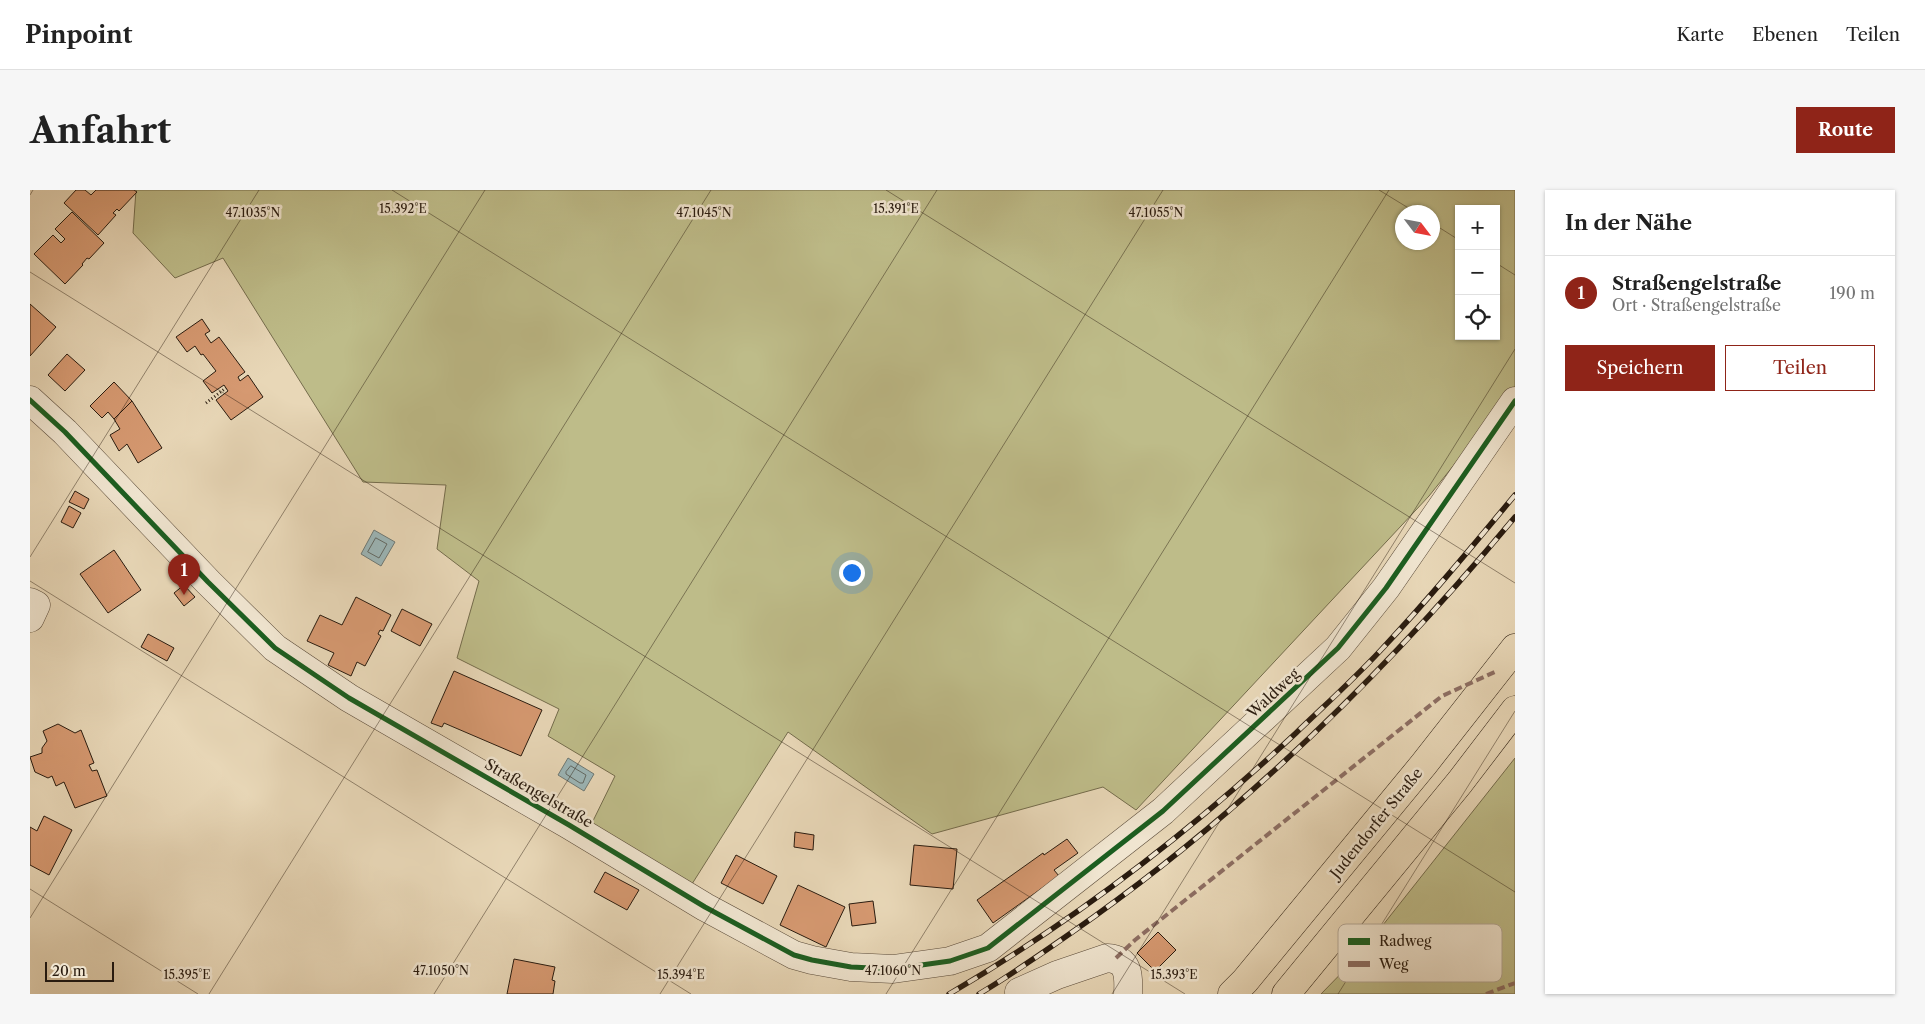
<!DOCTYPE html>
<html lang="de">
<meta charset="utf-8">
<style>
body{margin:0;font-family:"Libre Caslon Text",serif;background:#f6f6f6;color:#222}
.controls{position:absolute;right:15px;top:15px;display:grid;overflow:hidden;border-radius:0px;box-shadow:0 1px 4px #0004}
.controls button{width:45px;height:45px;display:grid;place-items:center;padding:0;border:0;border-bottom:1px solid #e0e0e0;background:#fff;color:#222;font:25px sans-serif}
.compass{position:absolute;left:1365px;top:15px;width:45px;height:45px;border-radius:50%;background:#fff;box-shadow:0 1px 4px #0004;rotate:122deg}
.scale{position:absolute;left:15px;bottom:12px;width:69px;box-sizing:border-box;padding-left:5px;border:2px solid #291b0f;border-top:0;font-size:14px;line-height:18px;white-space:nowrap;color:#291b0f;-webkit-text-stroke:4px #f0e5d0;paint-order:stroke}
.you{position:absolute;left:821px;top:382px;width:18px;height:18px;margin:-12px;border:4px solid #fff;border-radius:50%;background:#1a73e8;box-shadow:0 0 0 8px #1a73e833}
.badge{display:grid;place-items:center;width:32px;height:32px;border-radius:50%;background:#8f2418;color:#fff;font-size:16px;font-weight:700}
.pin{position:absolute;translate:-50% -41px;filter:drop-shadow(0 1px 2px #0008)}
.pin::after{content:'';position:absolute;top:26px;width:18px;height:15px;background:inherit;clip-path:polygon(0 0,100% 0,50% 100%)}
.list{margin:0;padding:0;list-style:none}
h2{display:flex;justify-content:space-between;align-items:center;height:65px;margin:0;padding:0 20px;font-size:21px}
h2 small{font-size:16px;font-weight:400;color:#767676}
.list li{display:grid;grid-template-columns:32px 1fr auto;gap:15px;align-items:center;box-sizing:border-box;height:75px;padding:0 20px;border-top:1px solid #e0e0e0}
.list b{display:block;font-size:19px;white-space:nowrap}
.list p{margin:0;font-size:16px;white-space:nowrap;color:#767676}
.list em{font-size:16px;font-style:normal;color:#767676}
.actions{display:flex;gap:10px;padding:15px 20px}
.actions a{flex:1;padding:11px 0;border:1px solid #8f2418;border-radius:0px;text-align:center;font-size:18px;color:#8f2418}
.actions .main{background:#8f2418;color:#fff}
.icon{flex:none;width:28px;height:28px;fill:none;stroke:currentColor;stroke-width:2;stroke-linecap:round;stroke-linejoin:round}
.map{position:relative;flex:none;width:1485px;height:804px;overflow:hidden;border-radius:0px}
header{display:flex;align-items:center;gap:30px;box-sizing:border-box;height:70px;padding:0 25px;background:#fff;border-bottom:1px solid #e0e0e0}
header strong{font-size:24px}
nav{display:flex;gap:28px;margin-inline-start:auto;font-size:18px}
.intro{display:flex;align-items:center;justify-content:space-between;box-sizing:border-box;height:120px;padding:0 30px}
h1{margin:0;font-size:35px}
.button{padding:12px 22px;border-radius:0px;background:#8f2418;color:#fff;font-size:18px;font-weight:700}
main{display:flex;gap:30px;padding:0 30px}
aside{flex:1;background:#fff;border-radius:0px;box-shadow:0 1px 4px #0004}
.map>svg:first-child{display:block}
</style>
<header>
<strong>Pinpoint</strong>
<nav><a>Karte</a><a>Ebenen</a><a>Teilen</a></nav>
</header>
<div class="intro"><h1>Anfahrt</h1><a class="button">Route</a></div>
<main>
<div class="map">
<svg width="1485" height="804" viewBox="0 0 1485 804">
<rect width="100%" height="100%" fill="#e8d7b7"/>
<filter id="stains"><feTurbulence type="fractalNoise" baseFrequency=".004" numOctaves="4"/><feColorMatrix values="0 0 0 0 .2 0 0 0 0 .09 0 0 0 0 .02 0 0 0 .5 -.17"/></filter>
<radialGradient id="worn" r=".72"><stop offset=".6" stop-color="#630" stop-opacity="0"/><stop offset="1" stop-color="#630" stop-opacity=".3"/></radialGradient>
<!-- green -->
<g fill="#bebc89" stroke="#746c4c" fill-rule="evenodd">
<path d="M106 0H1485V199L1399 306 1106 620 1073 597 902 644 758 542 662 694 560 637 585 586 518 546 529 519 427 468 449 391 407 359 416 295 333 292 193 68 145 88 103 43ZM1429 19H1466V146H1429ZM1372 22H1402V52H1372Z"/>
<path d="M1485 568V804H1291L1330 764Z"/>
</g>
<!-- water -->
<g fill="#9cb7b9" stroke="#6e7975">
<path d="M344 340 365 352 351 376 331 364Z"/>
<path d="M538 568 564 584 554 601 528 585Z"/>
</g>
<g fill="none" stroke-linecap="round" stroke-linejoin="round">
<!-- shore -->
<g stroke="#626964" stroke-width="1">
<path d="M346 348 357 354 349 368 338 362Z"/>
<path d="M541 576 556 585 553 593H550L536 584V582Z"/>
</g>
</g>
<!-- building -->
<g fill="#d69971" stroke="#291b0f">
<path d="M46 0H55L61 5 66 0H104L107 2 89 21 87 19 83 23 86 25 68 45 34 13Z"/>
<path d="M42 22 74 53 59 69 57 68 52 74 53 75 35 94 4 64 23 45 31 53 35 49 25 39Z"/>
<path d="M0 114 26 137 0 166Z"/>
<path d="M172 129 180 141 175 144 181 153 189 147 215 182 208 187 210 191 218 185 233 207 201 230 186 210 198 201 194 195 182 203 173 191 186 181 173 164 171 165 165 156 157 162 146 147Z"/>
<path d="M37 164 55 180 35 201 18 185Z"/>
<path d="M84 192 102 211 84 229 78 222 72 228 60 216Z"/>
<path d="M102 211 132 258 108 273 97 254 89 261 80 245 90 239 84 229Z"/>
<path d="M45 301 59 309 54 319 39 312Z"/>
<path d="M39 316 51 323 43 338 31 332Z"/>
<path d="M84 360 111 400 78 423 50 384Z"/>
<path d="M154 395 165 407 154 416 144 403Z"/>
<path d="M326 407 361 425 353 441 350 440 348 444 351 446 335 476 327 472 321 486 298 475 304 463 277 451 290 425 312 435Z"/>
<path d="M372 419 402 434 390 456 361 441Z"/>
<path d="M118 444 144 458 137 471 111 457Z"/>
<path d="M424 481 512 520 491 566 414 533 412 537 401 533Z"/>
<path d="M28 534 45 543 51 540 64 573 59 575 62 581 67 580 77 606 45 618 34 592 26 596 22 586 18 588 5 582 0 567 12 563V558L17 551 13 541Z"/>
<path d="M14 626 42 640 19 685 0 675V637L7 641Z"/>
<path d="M765 642 784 645 783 660 764 657Z"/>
<path d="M1037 649 1048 663 1024 680 1029 686 963 733 947 710 1013 663 1014 665Z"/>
<path d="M884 655 927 659 923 699 880 695Z"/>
<path d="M706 665 747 686 733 714 691 693Z"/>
<path d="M575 682 609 700 597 720 564 702Z"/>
<path d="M768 695 815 717 796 757 750 735Z"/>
<path d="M843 711 846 733 822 736 819 714Z"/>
<path d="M1128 742 1146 760 1125 781 1107 763Z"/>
<path d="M484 769 525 777 522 790 525 791 523 804H477Z"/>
</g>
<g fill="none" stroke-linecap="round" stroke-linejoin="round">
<!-- minor casing -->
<g stroke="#594a39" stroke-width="29">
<g id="minor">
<path d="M0 210 35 242 178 392 245 458 319 508 539 635 675 717 764 765 782 770 821 777 863 779 920 771 958 758 1133 621 1308 458 1356 398 1485 211"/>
<path d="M0 412 6 415 0 428"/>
<path d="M989 802 1027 785 1077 768C1099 769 1099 786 1098 804"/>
</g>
</g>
<!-- major casing -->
<g stroke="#291b0f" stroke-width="29">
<g id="major">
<path d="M1202 804 1215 791 1394 574 1485 458"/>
<path d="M1256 804 1430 592 1485 520"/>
</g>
</g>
<!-- path -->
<path stroke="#291b0f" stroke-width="3" stroke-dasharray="1 2.5" stroke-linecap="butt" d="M176 213 196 198"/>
<!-- minor -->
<use href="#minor" stroke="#f0e5d0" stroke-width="28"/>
<!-- major -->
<use href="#major" stroke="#e8d7b7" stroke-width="28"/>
<!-- rail casing -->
<g stroke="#291b0f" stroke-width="5.5">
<g id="rail">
<path d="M919 804C1044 731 1160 642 1266 543 1294 516 1323 490 1350 461 1397 411 1441 358 1485 305"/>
<path d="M949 804C989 780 1027 753 1065 726 1223 613 1361 476 1485 327"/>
</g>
</g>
<!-- rail -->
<use href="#rail" stroke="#f0e5d0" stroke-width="4" stroke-dasharray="11" stroke-linecap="butt"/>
<!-- quiet -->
<g stroke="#8d6e63" stroke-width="4" stroke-dasharray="8 4" stroke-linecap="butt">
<path d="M1086 768 1105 750 1412 506 1467 481"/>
<path d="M1456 804 1485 793"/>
</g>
<!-- cycleway casing -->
<g stroke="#f0e5d0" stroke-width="8">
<path id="cycleway" d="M0 210 35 242 178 392 245 458 319 508 539 635 675 717 764 765 782 770 821 777 863 779 920 771 958 758 1133 621 1308 458 1356 398 1485 211"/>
</g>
<!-- cycleway -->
<use href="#cycleway" stroke="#1b5e20" stroke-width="5"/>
</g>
<!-- ticks -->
<path fill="none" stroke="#291b0f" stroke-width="1" stroke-opacity="0.45" d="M362 0 1485 702M856 0 1485 393M1349 0 1385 22M0 5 3 0M1402 33 1429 50M1466 73 1485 85M0 82 1155 804M0 367 229 0M0 391 661 804M0 699 168 804M0 728 455 0M179 804 681 0M404 804 907 0M630 804 1133 0M856 804 1359 0M1082 804 1485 159M1308 804 1485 521"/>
<g text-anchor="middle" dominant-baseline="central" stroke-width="5" stroke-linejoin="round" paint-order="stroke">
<!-- street labels -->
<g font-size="15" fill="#291b0f" stroke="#f0e5d0">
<text transform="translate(1243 503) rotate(-43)">Waldweg</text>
<text transform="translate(509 603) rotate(30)">Straßengelstraße</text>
<text transform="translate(1346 633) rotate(-51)">Judendorfer Straße</text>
</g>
</g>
<!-- legend -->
<rect x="1308" y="734" width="164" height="58" rx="8" fill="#f0e5d0" stroke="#b4a896" stroke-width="1"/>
<rect x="1318" y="748" width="22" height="7" fill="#1b5e20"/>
<rect x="1318" y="771" width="22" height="6" fill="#8d6e63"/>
<g font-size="14" fill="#291b0f">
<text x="1349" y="756">Radweg</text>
<text x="1349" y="779">Weg</text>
</g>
<g font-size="12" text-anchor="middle" fill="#291b0f" stroke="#f0e5d0" stroke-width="5" stroke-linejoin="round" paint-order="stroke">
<text x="373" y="23">15.392°E</text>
<text x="866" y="23">15.391°E</text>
<text x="223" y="27">47.1035°N</text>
<text x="674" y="27">47.1045°N</text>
<text x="1126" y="27">47.1055°N</text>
<text x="411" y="785">47.1050°N</text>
<text x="863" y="785">47.1060°N</text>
<text x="157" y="789">15.395°E</text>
<text x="651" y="789">15.394°E</text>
<text x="1144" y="789">15.393°E</text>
</g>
<rect width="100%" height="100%" filter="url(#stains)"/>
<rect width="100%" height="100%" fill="url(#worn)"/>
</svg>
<div class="controls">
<button>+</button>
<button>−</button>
<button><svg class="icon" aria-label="locate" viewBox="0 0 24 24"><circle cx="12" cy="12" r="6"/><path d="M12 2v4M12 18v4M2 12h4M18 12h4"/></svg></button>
</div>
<svg class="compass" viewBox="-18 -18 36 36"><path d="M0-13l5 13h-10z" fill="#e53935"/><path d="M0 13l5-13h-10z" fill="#767676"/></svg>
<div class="scale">20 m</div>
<div class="you"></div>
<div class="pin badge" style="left:154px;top:405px">1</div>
</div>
<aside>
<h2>In der Nähe<small></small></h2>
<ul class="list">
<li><span class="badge">1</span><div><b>Straßengelstraße</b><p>Ort · Straßengelstraße</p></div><em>190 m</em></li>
</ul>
<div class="actions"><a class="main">Speichern</a><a>Teilen</a></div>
</aside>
</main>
